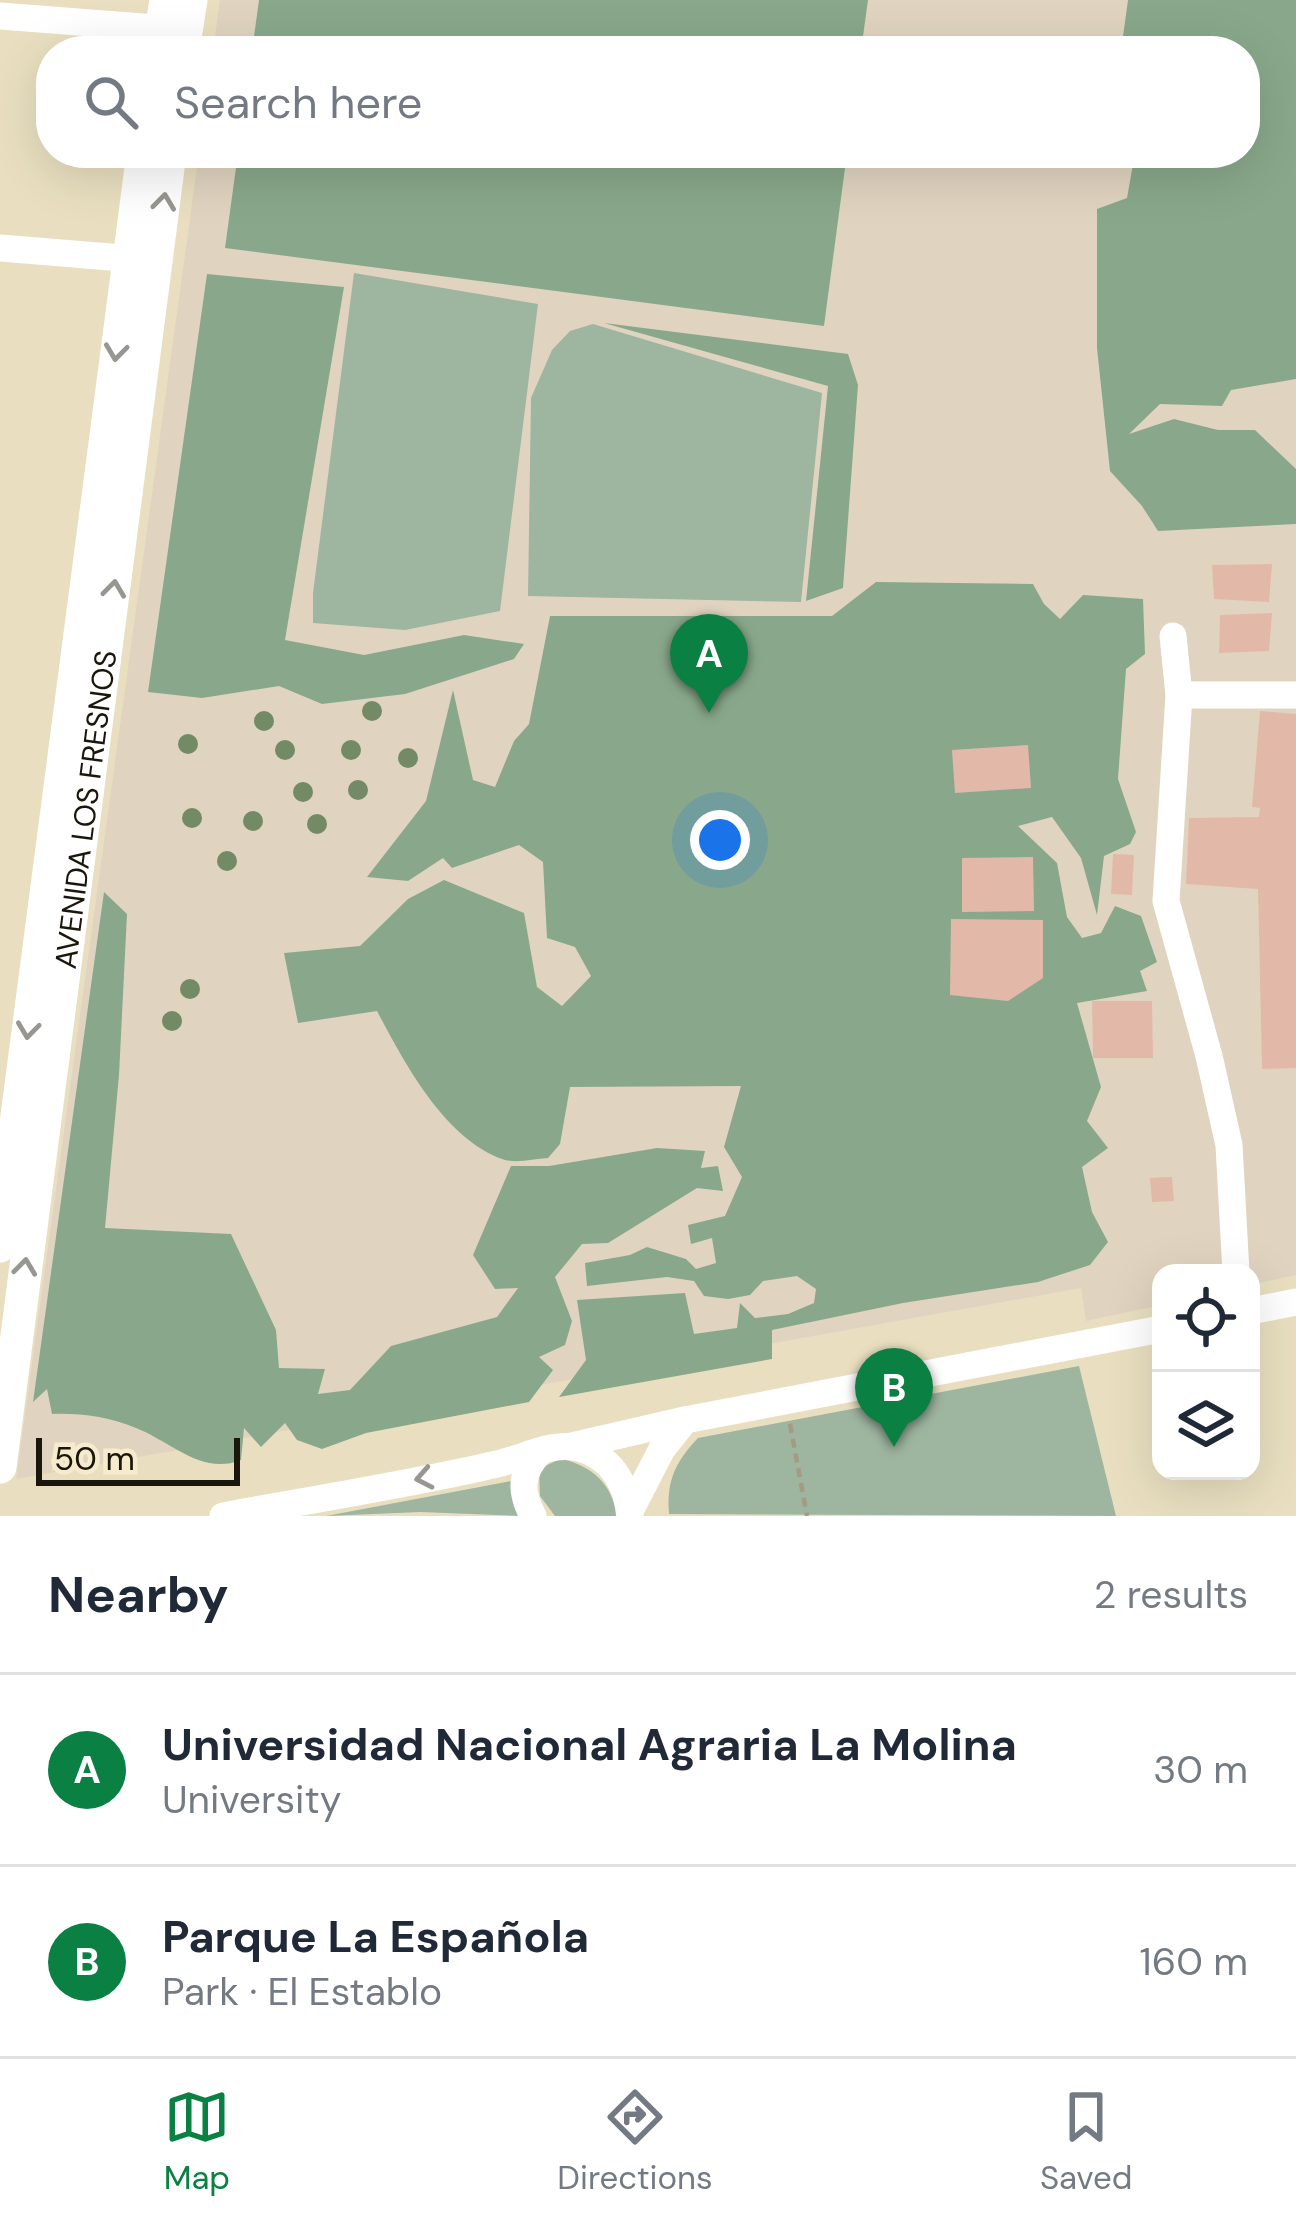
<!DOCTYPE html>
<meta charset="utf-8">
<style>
body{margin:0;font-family:"DM Sans",sans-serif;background:#f6f6f7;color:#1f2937}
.controls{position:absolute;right:36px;bottom:36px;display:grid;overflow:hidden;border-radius:24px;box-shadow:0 12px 48px #0002}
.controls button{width:108px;height:108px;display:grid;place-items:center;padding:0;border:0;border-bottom:3px solid #e0e1e3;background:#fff;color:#1f2937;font:60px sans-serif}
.scale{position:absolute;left:36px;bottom:30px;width:204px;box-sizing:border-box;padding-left:12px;border:6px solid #1a160b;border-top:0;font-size:33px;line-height:42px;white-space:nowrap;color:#1a160b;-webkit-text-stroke:9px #f6eccd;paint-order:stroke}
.you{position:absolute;left:720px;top:840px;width:42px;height:42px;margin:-30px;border:9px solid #fff;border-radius:50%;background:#1a73e8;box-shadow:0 0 0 18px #1a73e833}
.badge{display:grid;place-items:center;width:78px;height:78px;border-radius:50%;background:#0b8043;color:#fff;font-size:39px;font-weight:700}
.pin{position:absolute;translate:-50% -99px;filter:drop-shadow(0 3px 6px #0008)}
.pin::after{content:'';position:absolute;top:63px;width:42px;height:36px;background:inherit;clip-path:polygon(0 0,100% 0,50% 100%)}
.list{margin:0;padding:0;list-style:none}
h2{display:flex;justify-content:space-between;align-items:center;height:156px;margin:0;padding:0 48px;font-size:51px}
h2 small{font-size:39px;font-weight:400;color:#747a83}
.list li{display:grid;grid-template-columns:78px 1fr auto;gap:36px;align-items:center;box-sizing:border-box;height:192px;padding:0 48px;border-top:3px solid #e0e1e3}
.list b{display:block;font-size:45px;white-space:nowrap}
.list p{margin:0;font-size:39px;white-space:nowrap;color:#747a83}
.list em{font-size:39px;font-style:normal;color:#747a83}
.icon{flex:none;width:66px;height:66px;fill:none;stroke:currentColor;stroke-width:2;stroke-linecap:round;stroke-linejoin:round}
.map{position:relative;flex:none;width:1296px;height:1516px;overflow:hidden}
.search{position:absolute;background:#fff;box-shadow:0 12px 48px #0002;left:36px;right:36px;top:36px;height:132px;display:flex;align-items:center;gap:30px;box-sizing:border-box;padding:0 42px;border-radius:48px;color:#747a83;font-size:45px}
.sheet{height:540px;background:#fff}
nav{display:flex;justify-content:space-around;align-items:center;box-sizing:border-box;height:168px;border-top:3px solid #e0e1e3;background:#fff;font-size:33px;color:#747a83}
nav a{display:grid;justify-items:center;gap:6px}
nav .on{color:#0b8043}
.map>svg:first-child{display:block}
</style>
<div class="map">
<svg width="1296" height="1516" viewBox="0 0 1296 1516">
<rect width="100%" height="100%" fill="#e9dfc0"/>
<!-- education -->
<path fill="#e0d4c0" d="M220 0H1296V1275L1251 1285V1273H1161V1305L1086 1321 1081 1288 16 1479 199 153H1245V51H213Z"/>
<!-- green -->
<g fill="#9eb5a0">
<path d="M354 273 538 304 500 611 405 630 313 623V593Z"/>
<path d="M593 324 822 393 801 602 528 596 531 398 552 350 570 331Z"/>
<path d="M1079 1366 1116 1516 669 1514C666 1481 676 1461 698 1438Z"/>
<path d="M560 1459C590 1464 614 1485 616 1516H555L540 1496 539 1469Z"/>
<path d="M511 1481 522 1516 420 1512 326 1516Z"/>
</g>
<!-- forest -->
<g fill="#89a88b">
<path d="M259 0H868L861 51H252Z"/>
<path d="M1128 0H1296V379L1231 390 1222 406 1160 404 1129 434 1174 419 1218 430H1255L1296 469V524L1158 531 1142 506 1110 471 1097 348V209L1127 198 1135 153H1245V51H1121Z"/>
<path d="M238 153H847L824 326 225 248Z"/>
<path d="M207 274 344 287 285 640 364 655 464 635 524 644 514 659 405 694 322 704 279 686 202 698 148 692Z"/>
<path d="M604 323 848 354 858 385 843 588 806 601 828 386Z"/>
<path d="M876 582 1033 584 1044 604 1060 619 1083 595 1143 599 1145 654 1126 669 1118 779 1136 832 1130 844 1104 856 1097 915 1081 858 1052 817 1018 826 1057 863 1067 917 1082 938 1101 933 1115 906 1141 916 1157 962 1140 971 1147 991 1077 1003 1101 1087 1087 1121 1108 1148 1082 1167 1092 1212 1108 1242 1090 1265 1038 1282 903 1303 772 1330V1359L559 1397 586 1360 577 1300 685 1293 694 1334 737 1328 740 1303 755 1318 788 1314 814 1303 816 1289 797 1276 763 1281 750 1295 728 1299 704 1296 694 1281 667 1277 587 1286 585 1263 630 1255 647 1247 686 1259 696 1269 716 1263 712 1238 691 1244 688 1225 725 1216 742 1177 724 1147 741 1086 570 1087 560 1144 548 1158C533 1159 515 1164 502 1159 444 1138 404 1062 377 1011L298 1023 284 953 360 946 408 899 444 880 524 913 537 987 562 1006 591 976 575 947 547 938 543 862 519 845 452 868 443 858 408 881 367 877 426 801 453 690 473 780 495 787 514 741 529 724 550 616H832Z"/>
<path d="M104 892 127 914 119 1075 105 1228 231 1234 276 1330 279 1368 325 1369 318 1394 350 1390 391 1346 497 1317 518 1288 495 1289 473 1255 511 1166H549L657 1148 705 1151 701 1168 718 1166 723 1191 697 1188 608 1243 582 1244 555 1277 572 1321 565 1345 539 1357 553 1370 529 1402 366 1433 322 1449 297 1440 285 1423 261 1447 244 1428 241 1460C202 1476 170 1441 136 1428 109 1417 81 1413 52 1414L47 1389 33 1402Z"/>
</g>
<!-- building -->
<g fill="#e2b9a8">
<path d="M1272 564 1269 602 1214 599 1212 565Z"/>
<path d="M1272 613 1269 651 1219 653 1220 615Z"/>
<path d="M1260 711 1296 714V1068L1262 1069 1258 889 1186 884 1189 818 1259 817 1260 808 1252 807Z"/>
<path d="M1028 745 1031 788 955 793 952 750Z"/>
<path d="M1113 854 1134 855 1132 895 1111 894Z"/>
<path d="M1033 857 1034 911 962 912V858Z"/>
<path d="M951 919 1043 920V978L1008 1001 950 995Z"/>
<path d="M1092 1001H1152L1153 1058H1093Z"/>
<path d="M1172 1177 1174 1201 1152 1202 1150 1178Z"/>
</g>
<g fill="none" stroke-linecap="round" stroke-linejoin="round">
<!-- path -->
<path stroke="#a39b83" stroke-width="4.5" stroke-dasharray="9 6" stroke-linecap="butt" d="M790 1424 807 1516"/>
<!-- minor -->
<g stroke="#fff" stroke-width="27">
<path d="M0 16 181 30"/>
<path d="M0 248 147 260"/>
<path d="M1173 636 1179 695 1166 901 1209 1056 1229 1145 1236 1273"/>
<path d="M1179 695H1296"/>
<path d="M1251 1311 1296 1302"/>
<path d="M572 1446 685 1420 1161 1329"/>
<path d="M630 1511 662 1449 685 1420"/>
<path d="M223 1516C314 1499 407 1485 497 1464 521 1459 554 1441 578 1448 611 1456 627 1484 630 1516"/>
<path d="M533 1516C520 1492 520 1474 539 1453"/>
</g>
<!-- major -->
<g stroke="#fff" stroke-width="33">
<path d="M158 51 166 0"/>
<path d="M183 51 191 0"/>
<path d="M0 1246 143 153"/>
<path id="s1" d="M0 1467 170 153"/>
</g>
</g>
<!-- trees -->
<g fill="#738a66">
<circle cx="372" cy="711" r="10"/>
<circle cx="264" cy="721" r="10"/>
<circle cx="188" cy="744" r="10"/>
<circle cx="285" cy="750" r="10"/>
<circle cx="351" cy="750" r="10"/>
<circle cx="408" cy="758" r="10"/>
<circle cx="358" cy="790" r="10"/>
<circle cx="303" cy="792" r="10"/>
<circle cx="192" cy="818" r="10"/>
<circle cx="253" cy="821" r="10"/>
<circle cx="317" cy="824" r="10"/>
<circle cx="227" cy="861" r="10"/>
<circle cx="190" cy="989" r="10"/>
<circle cx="172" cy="1021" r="10"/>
</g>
<!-- one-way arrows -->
<defs><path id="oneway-chevron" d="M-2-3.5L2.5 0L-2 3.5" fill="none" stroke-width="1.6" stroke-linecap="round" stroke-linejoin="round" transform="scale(3)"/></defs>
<g stroke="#989691">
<use href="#oneway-chevron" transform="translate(164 202) rotate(-83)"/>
<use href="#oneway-chevron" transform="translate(116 352) rotate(97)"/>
<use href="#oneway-chevron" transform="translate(114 589) rotate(-83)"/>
<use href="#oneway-chevron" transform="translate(28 1030) rotate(97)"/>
<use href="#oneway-chevron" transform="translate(25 1267) rotate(-83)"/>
<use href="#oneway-chevron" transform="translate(424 1478) rotate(169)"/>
</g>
<g text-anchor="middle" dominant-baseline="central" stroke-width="12" stroke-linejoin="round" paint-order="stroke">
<!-- street labels -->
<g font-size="30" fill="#1a160b" stroke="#f6eccd">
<text stroke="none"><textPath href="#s1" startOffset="663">AVENIDA LOS FRESNOS</textPath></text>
</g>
</g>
</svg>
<div class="controls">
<button><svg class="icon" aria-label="locate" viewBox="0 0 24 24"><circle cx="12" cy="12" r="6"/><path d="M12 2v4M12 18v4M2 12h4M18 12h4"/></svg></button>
<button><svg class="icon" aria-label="layers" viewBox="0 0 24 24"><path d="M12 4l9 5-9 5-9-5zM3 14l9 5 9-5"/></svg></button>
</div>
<div class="scale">50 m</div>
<div class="you"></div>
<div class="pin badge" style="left:709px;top:713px">A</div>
<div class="pin badge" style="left:894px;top:1447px">B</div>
<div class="search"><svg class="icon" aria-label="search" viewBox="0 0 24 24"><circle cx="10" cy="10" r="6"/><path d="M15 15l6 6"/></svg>Search here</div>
</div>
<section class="sheet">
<h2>Nearby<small>2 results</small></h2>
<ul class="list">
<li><span class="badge">A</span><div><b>Universidad Nacional Agraria La Molina</b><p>University</p></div><em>30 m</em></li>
<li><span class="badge">B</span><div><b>Parque La Española</b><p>Park · El Establo</p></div><em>160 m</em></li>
</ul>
</section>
<nav>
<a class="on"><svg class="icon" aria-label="map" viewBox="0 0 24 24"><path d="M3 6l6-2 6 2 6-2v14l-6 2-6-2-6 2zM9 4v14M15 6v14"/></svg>Map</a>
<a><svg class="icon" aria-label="directions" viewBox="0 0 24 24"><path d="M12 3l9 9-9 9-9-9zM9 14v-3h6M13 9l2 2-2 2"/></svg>Directions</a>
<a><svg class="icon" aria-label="saved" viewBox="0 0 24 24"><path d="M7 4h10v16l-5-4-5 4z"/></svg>Saved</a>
</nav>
